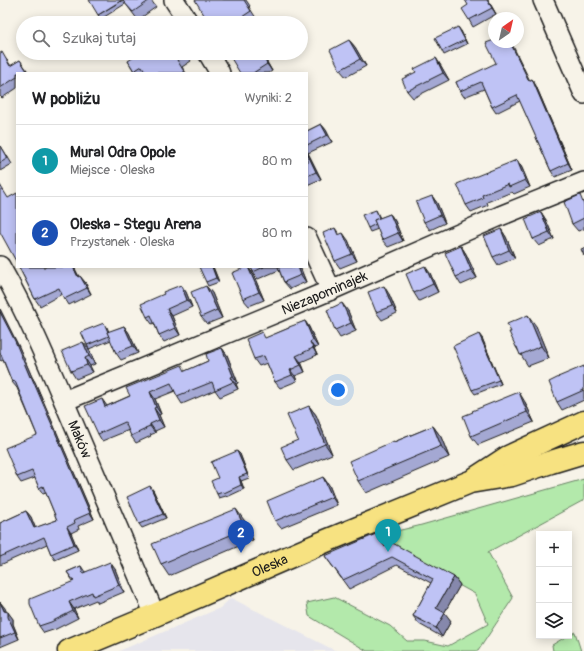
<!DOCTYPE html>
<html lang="pl">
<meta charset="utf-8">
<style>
body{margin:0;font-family:Pangolin,sans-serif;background:#f2f2f2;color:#202124}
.controls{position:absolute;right:12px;bottom:12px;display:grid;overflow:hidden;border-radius:0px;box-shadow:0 2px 10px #0003}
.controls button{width:36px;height:36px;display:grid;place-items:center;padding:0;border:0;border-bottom:1px solid #e0e0e0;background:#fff;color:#202124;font:20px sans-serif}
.compass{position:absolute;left:488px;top:12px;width:36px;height:36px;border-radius:50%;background:#fff;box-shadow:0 2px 10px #0003;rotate:34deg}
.you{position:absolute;left:338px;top:390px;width:14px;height:14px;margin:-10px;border:3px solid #fff;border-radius:50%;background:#1a73e8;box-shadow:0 0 0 6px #1a73e833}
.badge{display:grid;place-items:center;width:26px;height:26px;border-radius:50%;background:#d1495b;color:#fff;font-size:13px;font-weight:700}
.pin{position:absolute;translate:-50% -33px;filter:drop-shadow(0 1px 2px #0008)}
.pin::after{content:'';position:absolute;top:21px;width:14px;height:12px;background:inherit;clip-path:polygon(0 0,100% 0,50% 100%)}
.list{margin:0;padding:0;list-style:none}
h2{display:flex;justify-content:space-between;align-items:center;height:52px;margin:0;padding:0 16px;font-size:17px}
h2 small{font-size:13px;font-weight:400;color:#757577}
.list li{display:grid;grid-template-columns:26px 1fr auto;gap:12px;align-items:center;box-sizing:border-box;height:72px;padding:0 16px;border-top:1px solid #e0e0e0}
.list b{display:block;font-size:15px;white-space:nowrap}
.list p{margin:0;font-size:13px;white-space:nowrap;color:#757577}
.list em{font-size:13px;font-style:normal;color:#757577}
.icon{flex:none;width:22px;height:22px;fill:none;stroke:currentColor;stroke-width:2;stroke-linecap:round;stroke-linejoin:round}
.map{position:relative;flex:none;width:584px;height:651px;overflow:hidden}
.search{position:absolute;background:#fff;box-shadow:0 2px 10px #0003;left:16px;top:16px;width:292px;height:44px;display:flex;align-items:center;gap:10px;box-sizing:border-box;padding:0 14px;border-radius:22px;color:#757577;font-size:15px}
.panel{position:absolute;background:#fff;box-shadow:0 2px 10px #0003;left:16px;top:72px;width:292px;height:196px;border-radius:0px}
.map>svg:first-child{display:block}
</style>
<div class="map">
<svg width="584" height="651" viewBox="0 0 584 651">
<rect width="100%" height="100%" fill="#f7f3e8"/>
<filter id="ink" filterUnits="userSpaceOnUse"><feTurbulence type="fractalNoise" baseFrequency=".025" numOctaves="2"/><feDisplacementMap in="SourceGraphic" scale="8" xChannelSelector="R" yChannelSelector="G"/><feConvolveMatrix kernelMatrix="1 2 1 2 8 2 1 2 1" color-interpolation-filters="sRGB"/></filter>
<g filter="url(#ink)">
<!-- built -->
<path fill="#e6e5ec" d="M231 598 336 651H119L220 608Z"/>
<!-- green -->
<g fill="#b3e9ab" stroke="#688264">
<path d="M584 479V500L488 552 513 598 478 651H367L309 616 307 603 334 597 390 626 407 641H425L448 646 488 624 475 594 395 550 388 533 418 526Z"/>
<path d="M575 632 581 651H553L552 645 567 636H569V635Z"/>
</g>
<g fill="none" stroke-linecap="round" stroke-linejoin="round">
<!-- minor casing -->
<g stroke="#1c1c1c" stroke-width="22">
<g id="minor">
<path d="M174 0 189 23"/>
<path d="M543 0 584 94"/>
<path d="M208 53 220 73"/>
<path d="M307 238 331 290"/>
<path id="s1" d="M0 266C29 317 51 371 74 425 101 489 128 552 155 615"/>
<path id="s2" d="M64 401 331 290 500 216 584 182"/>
</g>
</g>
<!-- major casing -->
<g stroke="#1c1c1c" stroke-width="25">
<g id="major">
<path d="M476 478 508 457 584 422"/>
<path id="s3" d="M69 651 155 615 326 541 470 482 512 475 551 462 584 452"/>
</g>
</g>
<!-- minor -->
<use href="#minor" stroke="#f7f3e8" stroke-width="19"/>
<!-- major -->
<use href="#major" stroke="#f7e281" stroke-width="22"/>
</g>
<!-- wall -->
<g fill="#a4a8d3" stroke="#1c1c1c">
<path d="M123 0V1L124 0H151L156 7 138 20 125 3V4L101 19 98 15Z"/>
<path d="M223 0H246L250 6 249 7 256 18 248 23H209Z"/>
<path d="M488 0 496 14 473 27 469 20 468 5Z"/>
<path d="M461 31 467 44 444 55 442 51Z"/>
<path d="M349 40 355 47 366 66 346 77 340 70Z"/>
<path d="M0 53 7 60 11 66 20 60 29 73H17V88L2 98 0 96Z"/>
<path d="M186 53 191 61 182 67 186 73H135L128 61Z"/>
<path d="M253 53 264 57 272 71 269 73H240Z"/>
<path d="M436 58 441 66 449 80 413 98 407 91 416 72Z"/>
<path d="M532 79 536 86 572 170 555 177 551 171 520 101 496 113 492 107 484 89 464 97 460 91 456 82 530 80Z"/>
<path d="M321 124 326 130 332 142 308 153 321 179 307 185V131Z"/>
<path d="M1 146 12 164 0 171V147Z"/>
<path d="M517 160 522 168 530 187 514 194 512 192 487 202 488 205 471 212 466 205 514 161Z"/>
<path d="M432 196 437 203 445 223 430 230 424 222Z"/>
<path d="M584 201V229L578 231 572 224Z"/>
<path d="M376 210 380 218 390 214 395 221 403 241 388 247 382 240 378 229 370 232 368 228Z"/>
<path d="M541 212 546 220 554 239 539 246 533 239Z"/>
<path d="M335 228 339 234 348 240 357 261 340 268 335 261Z"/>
<path d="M501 229 506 237 515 258 498 265 493 257Z"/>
<path d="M461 246 466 254 477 278 461 285 456 277Z"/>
<path d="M19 267H74L79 277 85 282 91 294 69 305 62 294 40 306 35 299Z"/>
<path d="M213 267 219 282 208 286 206 282Z"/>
<path d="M248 267 253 274 264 300 249 306 243 299Z"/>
<path d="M251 267H300L306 282 290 289 284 282 279 270 258 279 253 272Z"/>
<path d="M430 273 438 292 419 301 414 293Z"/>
<path d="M181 285 186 292 192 307 172 316 180 335 164 342 159 335 154 323 152 324 147 317 164 294Z"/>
<path d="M206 286 212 293 222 318 207 324 201 317Z"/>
<path d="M389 294 397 313 382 320 376 312Z"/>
<path d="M0 309 19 347 32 377 35 382 94 519 78 526 79 529 71 533 78 550 55 560 51 554 47 544 0 565V523L26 511 31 517 35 528 57 520 46 493 43 494 39 488 35 478 21 483 17 477 37 435 17 388 12 382 3 360 1 361 0 360Z"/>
<path d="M348 311 356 331 340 338 335 330Z"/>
<path d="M305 321 309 327 318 347 314 348 317 355 301 362 305 372 295 376 297 381 280 388 275 382 267 363 259 366 254 359 266 338 289 328Z"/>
<path d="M124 326 129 333 138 353 121 360 116 353 111 340 89 349 87 345 107 327 109 332Z"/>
<path d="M536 326 549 358 528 366 516 347Z"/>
<path d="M482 338 501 384 475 394 472 390Z"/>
<path d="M222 348 227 355 238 383 236 384 238 389 220 397 215 390 182 404 177 396 175 391 155 399 161 414 159 415 164 427 155 431V433L150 435 151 436 136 443 131 436 129 430 102 441 98 434 107 406 208 361Z"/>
<path d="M89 349 95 364 90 366 93 372 76 379 71 371Z"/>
<path d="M584 366V400L562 410 557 402Z"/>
<path d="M525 402 534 422 478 445 471 436Z"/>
<path d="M309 406 316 415 332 454 294 470 287 460 298 440Z"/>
<path d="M433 426 441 437 449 457 366 493 358 481 394 442Z"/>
<path d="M240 454 249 478 241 481 244 489 227 497 226 496 219 498 217 494 218 478Z"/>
<path d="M323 477 329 485 337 505 281 528 275 521Z"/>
<path d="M153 490 166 518 142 528 139 524Z"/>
<path d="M244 520 253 540 169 576 161 564Z"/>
<path d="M385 547 454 577 460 585 444 613 451 621 442 637 419 624 413 616 431 583 397 565 349 589 325 556Z"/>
<path d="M81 566 85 572 115 569 124 592 98 603 96 600 74 609 78 618 56 629 44 633 39 626 73 581 67 572Z"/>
<path d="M0 602 6 611 13 619V624L19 639 0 647Z"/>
</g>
<!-- shaded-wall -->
<g fill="#8688ac" stroke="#1c1c1c">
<path d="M487 0H488L496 14 492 8Z"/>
<path d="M458 27 461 31 467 44 465 40Z"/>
<path d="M349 40 355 47 366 66 360 59Z"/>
<path d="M510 42H511L533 87 529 81Z"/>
<path d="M261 53 264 57 272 71 267 64Z"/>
<path d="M436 58 441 66 449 80 443 73Z"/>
<path d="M532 79 536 86 572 170 568 163Z"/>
<path d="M321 124 326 130 332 142 327 135Z"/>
<path d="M307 151 321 179 316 172 307 153Z"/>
<path d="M517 160 522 168 530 187 525 180Z"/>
<path d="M432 196 437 203 445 223 440 215Z"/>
<path d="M541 212 546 220 554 239 549 232Z"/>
<path d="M390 214 395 221 403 241 398 233Z"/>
<path d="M501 229 506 237 515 258 509 250Z"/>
<path d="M343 233 348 240 357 261 352 254Z"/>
<path d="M461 246 466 254 477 278 471 270Z"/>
<path d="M425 266 430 273 438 292 433 284Z"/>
<path d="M73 267H74L82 283 78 277Z"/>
<path d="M212 267H213L219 282 216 278Z"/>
<path d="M248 267 253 274 264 300 259 292Z"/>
<path d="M298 267H300L306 282 301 275Z"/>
<path d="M80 276 85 282 91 294 87 288Z"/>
<path d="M181 285 186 292 192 307 187 300Z"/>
<path d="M206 286 212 293 222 318 217 310Z"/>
<path d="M384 286 389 294 397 313 392 306Z"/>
<path d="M342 303 348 311 356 331 351 323Z"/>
<path d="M0 309 19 347 32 377 35 382 94 519 90 513 30 377 0 312Z"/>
<path d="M167 309 172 316 180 335 175 328Z"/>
<path d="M528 315 536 326 549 358 541 346Z"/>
<path d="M305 321 309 327 318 347 313 340Z"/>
<path d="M124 326 129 333 138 353 133 346Z"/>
<path d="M479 334 482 338 501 384 499 380Z"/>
<path d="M83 342 89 349 95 364 89 356Z"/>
<path d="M310 342 314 348 317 355 313 348Z"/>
<path d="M222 348 227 355 238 383 233 376Z"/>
<path d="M296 356 301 362 305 372 301 365Z"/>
<path d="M85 358 90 366 93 372 87 365Z"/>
<path d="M290 370 295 376 297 381 292 375Z"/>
<path d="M231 377 236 384 238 389 233 382Z"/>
<path d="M150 392 155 399 161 414 156 407Z"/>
<path d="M519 392 525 402 534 422 527 412Z"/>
<path d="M102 399 107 406 110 414 105 407Z"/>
<path d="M309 406 316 415 332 454 325 444Z"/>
<path d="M154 408 159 415 164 427 159 420Z"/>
<path d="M150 424 155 431V433L150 426Z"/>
<path d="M433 426 441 437 449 457 441 446Z"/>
<path d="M237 451 240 454 249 478 247 474Z"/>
<path d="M239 477 241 481 244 489 241 485Z"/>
<path d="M323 477 329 485 337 505 332 497Z"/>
<path d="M150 486 153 490 166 518 163 514Z"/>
<path d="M236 509 244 520 253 540 245 529Z"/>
<path d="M26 511 31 517 38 534 34 528Z"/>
<path d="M67 527 71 533 78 550 74 544Z"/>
<path d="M110 562 115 569 124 592 119 585Z"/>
<path d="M454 577 460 585 442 617 436 608Z"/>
<path d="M0 602 5 608 8 616V612L13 619V624L19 639 15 632Z"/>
<path d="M69 602 74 609 78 618 73 611Z"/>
<path d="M445 613 451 621 442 637 436 628Z"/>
</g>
<!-- building -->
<g fill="#bfc3f5" stroke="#1c1c1c">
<path d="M89 0H122L98 15Z"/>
<path d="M124 0H150L133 12 123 1Z"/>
<path d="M195 0H244L251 11 233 23H209Z"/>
<path d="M465 0H487L492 8 469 20 462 9 468 5Z"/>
<path d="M458 27 465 40 442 51 435 38Z"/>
<path d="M349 40 360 59 340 70 330 50Z"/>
<path d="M494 40V42H510L529 81 532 79 568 163 551 171 517 95 492 107 481 82 460 91 456 82 496 63 486 43Z"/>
<path d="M2 52 10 66 20 60 27 71 24 73H17V77L0 88V53Z"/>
<path d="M140 53H186V54L177 60 185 73H146L142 66 134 71 128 61Z"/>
<path d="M228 53H253V54L261 53 267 64 253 73H240Z"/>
<path d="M436 58 443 73 407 91 402 79 416 72 414 69Z"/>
<path d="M321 124 327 135 307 145V131Z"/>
<path d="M1 146 8 158 0 163V147Z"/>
<path d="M307 153 316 172 307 176Z"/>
<path d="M517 160 525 180 509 187 508 184 482 195 483 198 466 205 457 184 514 161V162Z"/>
<path d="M0 185 8 198 17 193V263L0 232Z"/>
<path d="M580 195 584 205V218L572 224 564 202Z"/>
<path d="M432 196 440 215 424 222 416 202Z"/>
<path d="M376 210 379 218 374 220 376 224 368 228 362 215Z"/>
<path d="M541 212 549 232 533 239 525 219Z"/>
<path d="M390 214 398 233 382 240 374 220Z"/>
<path d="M335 228 338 235 343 233 352 254 335 261 323 233Z"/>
<path d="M501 229 509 250 493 257 484 236Z"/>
<path d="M461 246 471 270 456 277 445 253Z"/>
<path d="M584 248V256L581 249Z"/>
<path d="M425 266 433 284 414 293 406 274Z"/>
<path d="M19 267H73L78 277 80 276 87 288 64 299 59 288 35 299Z"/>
<path d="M199 267H212L216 278 206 282Z"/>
<path d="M246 267H248L259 292 243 299 232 273Z"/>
<path d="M251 267H264L253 272Z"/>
<path d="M278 267H298L301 275 284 282Z"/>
<path d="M181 285 187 300 167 309 175 328 159 335 151 315 147 317 141 304 164 294 163 292Z"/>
<path d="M206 286 217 310 201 317 191 292Z"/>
<path d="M384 286 392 306 376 312 368 292Z"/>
<path d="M342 303 351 323 335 330 327 310Z"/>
<path d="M0 312 15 341 30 377 31 376 90 513 74 520 75 523 67 527 74 544 51 554 44 537 0 557V523L26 511 34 528 57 520 43 486 39 488 32 471 17 477 5 448 37 435 15 381 12 382 1 354H0Z"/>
<path d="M528 315 541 346 520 355 517 347H516L509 332H511L507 324Z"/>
<path d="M305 321 313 340 310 342 313 348 296 356 301 365 290 370 292 375 275 382 264 356 254 359 246 339 262 332 265 338 289 328V327Z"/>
<path d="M104 323 108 332H107L109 336 87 345 81 332Z"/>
<path d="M124 326 133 346 116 353 107 332Z"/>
<path d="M479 334 499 380 472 390 453 346Z"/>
<path d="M83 342 89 356 85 358 87 365 71 371 62 351Z"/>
<path d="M222 348 233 376 231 377 233 382 215 390 212 382 177 396 171 383 150 392 156 407 154 408 159 420 150 424V426L145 428 146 429 131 436 125 422 98 434 85 406 102 399 105 407 130 396 126 388 182 365 185 371 208 361 206 354Z"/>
<path d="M584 366V390L557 402 549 382 559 377H558Z"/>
<path d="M519 392 527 412 471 436 463 416 473 412 472 411Z"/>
<path d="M309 406 325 444 287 460 281 447 298 440 287 415Z"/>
<path d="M433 426 441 446 358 481 349 461 394 441V442Z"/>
<path d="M237 451 247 474 239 477 241 485 224 493 223 492 217 494 211 481 218 478 211 462Z"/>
<path d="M323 477 332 497 275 521 267 501Z"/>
<path d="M150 486 163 514 139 524 127 497Z"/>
<path d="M236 509 245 529 161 564 152 544 197 525Z"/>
<path d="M376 534 385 547 389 541 454 577 436 608 445 613 436 628 413 616 433 579 392 557 343 580 325 556Z"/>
<path d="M110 562 119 585 93 596 92 592 69 602 73 611 51 622 39 626 30 604V599L74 581 67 572 81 566 83 573Z"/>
<path d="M0 602 4 611 8 612V617L15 632 0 638Z"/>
</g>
</g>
<g text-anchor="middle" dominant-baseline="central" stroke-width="4" stroke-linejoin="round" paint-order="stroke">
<!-- street labels -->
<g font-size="14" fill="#1c1c1c" stroke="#f7f3e8">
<text stroke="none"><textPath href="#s2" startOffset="282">Niezapominajek</textPath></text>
<text stroke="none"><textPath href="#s1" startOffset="191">Maków</textPath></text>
<text stroke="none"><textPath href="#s3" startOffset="218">Oleska</textPath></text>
</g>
</g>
</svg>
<div class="controls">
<button>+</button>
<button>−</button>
<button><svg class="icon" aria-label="layers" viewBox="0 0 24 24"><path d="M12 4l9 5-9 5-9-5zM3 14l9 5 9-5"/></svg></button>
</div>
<svg class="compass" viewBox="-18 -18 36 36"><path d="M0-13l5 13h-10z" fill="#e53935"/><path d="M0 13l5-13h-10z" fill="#757577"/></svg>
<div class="you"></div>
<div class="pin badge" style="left:388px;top:552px;background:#0f9aa8">1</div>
<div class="pin badge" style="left:241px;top:553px;background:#1a4fb4">2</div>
<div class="search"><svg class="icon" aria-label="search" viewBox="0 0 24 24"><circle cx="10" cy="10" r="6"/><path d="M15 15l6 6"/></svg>Szukaj tutaj</div>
<section class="panel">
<h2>W pobliżu<small>Wyniki: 2</small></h2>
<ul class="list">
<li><span class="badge" style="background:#0f9aa8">1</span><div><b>Mural Odra Opole</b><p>Miejsce · Oleska</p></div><em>80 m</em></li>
<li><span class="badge" style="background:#1a4fb4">2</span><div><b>Oleska - Stegu Arena</b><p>Przystanek · Oleska</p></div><em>80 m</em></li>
</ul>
</section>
</div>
